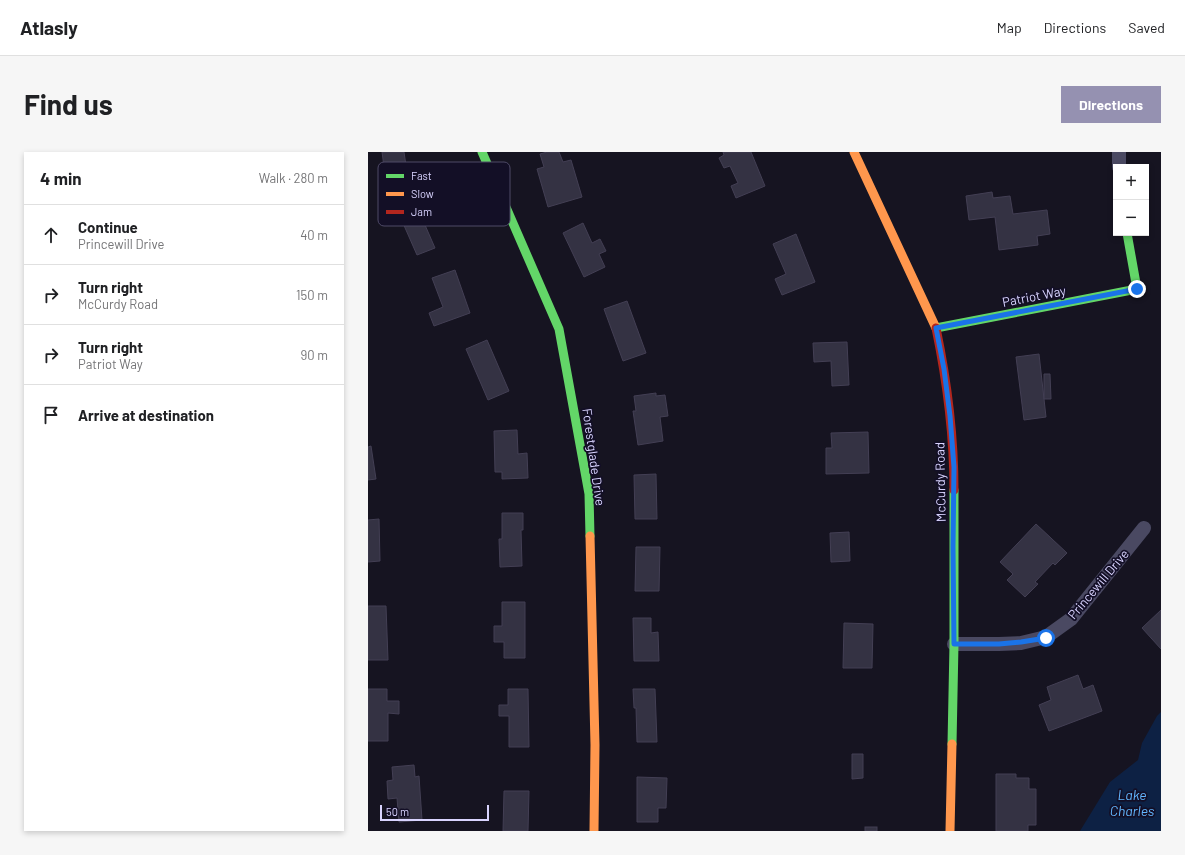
<!DOCTYPE html>
<meta charset="utf-8">
<style>
body{margin:0;font-family:Barlow,sans-serif;background:#f6f6f6;color:#202124}
.controls{position:absolute;right:12px;top:12px;display:grid;overflow:hidden;border-radius:0px;box-shadow:0 2px 6px #0003}
.controls button{width:36px;height:36px;display:grid;place-items:center;padding:0;border:0;border-bottom:1px solid #e0e0e0;background:#fff;color:#202124;font:20px sans-serif}
.scale{position:absolute;left:12px;bottom:10px;width:109px;box-sizing:border-box;padding-left:4px;border:2px solid #d9d4ff;border-top:0;font-size:11px;line-height:14px;white-space:nowrap;color:#d9d4ff;-webkit-text-stroke:3px #130f26;paint-order:stroke}
.stop{position:absolute;width:12px;height:12px;margin:-9px;border:3px solid #1a73e8;border-radius:50%;background:#fff}
.stop.end{background:#1a73e8;border-color:#fff;box-shadow:0 1px 4px #0008}
.list{margin:0;padding:0;list-style:none}
h2{display:flex;justify-content:space-between;align-items:center;height:52px;margin:0;padding:0 16px;font-size:17px}
h2 small{font-size:13px;font-weight:400;color:#757577}
.list li{display:grid;grid-template-columns:26px 1fr auto;gap:12px;align-items:center;box-sizing:border-box;height:60px;padding:0 16px;border-top:1px solid #e0e0e0}
.list b{display:block;font-size:15px;white-space:nowrap}
.list p{margin:0;font-size:13px;white-space:nowrap;color:#757577}
.list em{font-size:13px;font-style:normal;color:#757577}
.icon{flex:none;width:22px;height:22px;fill:none;stroke:currentColor;stroke-width:2;stroke-linecap:round;stroke-linejoin:round}
.map{position:relative;flex:none;width:793px;height:679px;overflow:hidden;border-radius:0px}
header{display:flex;align-items:center;gap:24px;box-sizing:border-box;height:56px;padding:0 20px;background:#fff;border-bottom:1px solid #e0e0e0}
header strong{font-size:19px}
nav{display:flex;gap:22px;margin-inline-start:auto;font-size:14px}
.intro{display:flex;align-items:center;justify-content:space-between;box-sizing:border-box;height:96px;padding:0 24px}
h1{margin:0;font-size:28px}
.button{padding:10px 18px;border-radius:0px;background:#9591b1;color:#fff;font-size:14px;font-weight:700}
main{display:flex;gap:24px;padding:0 24px}
aside{flex:1;background:#fff;border-radius:0px;box-shadow:0 2px 6px #0003}
.map>svg:first-child{display:block}
</style>
<header>
<strong>Atlasly</strong>
<nav><a>Map</a><a>Directions</a><a>Saved</a></nav>
</header>
<div class="intro"><h1>Find us</h1><a class="button">Directions</a></div>
<main>
<aside>
<h2>4 min<small>Walk · 280 m</small></h2>
<ul class="list">
<li><svg class="icon" aria-label="ahead" viewBox="0 0 24 24"><path d="M12 20V5M6 11l6-6 6 6"/></svg><div><b>Continue</b><p>Princewill Drive</p></div><em>40 m</em></li>
<li><svg class="icon" aria-label="right" viewBox="0 0 24 24"><path d="M7 20v-9h11M14 6l5 5-5 5"/></svg><div><b>Turn right</b><p>McCurdy Road</p></div><em>150 m</em></li>
<li><svg class="icon" aria-label="right" viewBox="0 0 24 24"><path d="M7 20v-9h11M14 6l5 5-5 5"/></svg><div><b>Turn right</b><p>Patriot Way</p></div><em>90 m</em></li>
<li><svg class="icon" aria-label="arrive" viewBox="0 0 24 24"><path d="M6 21V4h12l-3 4 3 4H6"/></svg><div><b>Arrive at destination</b></div></li>
</ul>
</aside>
<div class="map">
<svg width="793" height="679" viewBox="0 0 793 679">
<rect width="100%" height="100%" fill="#161421"/>
<!-- water -->
<path fill="#0d2144" d="M793 560V679H712L742 630 770 608 774 591 789 564Z"/>
<!-- building -->
<g fill="#343243" stroke="#433f54">
<path d="M14 0H36L41 34 19 37Z"/>
<path d="M179 0H191L195 10 203 8 214 45 180 55 169 17 176 15 172 2Z"/>
<path d="M355 0H383L397 34 368 46 363 34 370 31 362 14 356 16 351 6 356 3Z"/>
<path d="M624 40 625 46 642 44 645 62 679 58 682 82 669 84 670 93 631 98 627 65 601 68 598 44Z"/>
<path d="M49 44 61 71 57 73 67 96 49 103 27 53Z"/>
<path d="M215 71 224 91 232 87 238 99 231 102 237 115 216 125 195 81Z"/>
<path d="M428 82 447 130 414 143 407 127 418 122 405 92Z"/>
<path d="M87 118 102 161 66 174 61 161 75 155 64 126Z"/>
<path d="M259 149 278 201 255 209 236 157Z"/>
<path d="M119 188 141 239 120 248 98 197Z"/>
<path d="M479 190 481 233 464 234 463 209 446 210 445 191Z"/>
<path d="M671 202 678 265 656 268 648 205Z"/>
<path d="M676 222H682L683 247H676Z"/>
<path d="M288 241V244L297 243 300 264 292 265 295 289 270 293 265 259H268L266 244Z"/>
<path d="M149 278 150 302 159 301 160 326 134 327V320H127L126 279Z"/>
<path d="M500 280 501 321 458 322V296H464L463 281Z"/>
<path d="M3 294 8 327 0 328V295Z"/>
<path d="M288 322 289 367H267L266 323Z"/>
<path d="M134 361H155V378H153L154 414 132 415 131 387H134Z"/>
<path d="M11 367 12 409 0 410V368Z"/>
<path d="M668 372 699 401 687 413 685 411 667 430 670 432 657 445 639 428 645 422 632 410Z"/>
<path d="M481 380 482 409 463 410 462 381Z"/>
<path d="M268 395H292L291 439H267Z"/>
<path d="M134 450H157V506H136V490H126V474H134Z"/>
<path d="M0 454H18L20 508H0Z"/>
<path d="M793 458V497L774 476Z"/>
<path d="M265 466H283V481L290 480 291 509H266Z"/>
<path d="M476 471 505 472 504 516H475Z"/>
<path d="M710 523 715 537 725 533 734 559 681 579 671 553 683 548 679 535Z"/>
<path d="M0 537H19V549H31V562L20 561V589H0Z"/>
<path d="M140 537H160L161 595H141V564H131V553H140Z"/>
<path d="M265 537H287L289 590H269L268 556H266Z"/>
<path d="M484 602H495V626L484 627Z"/>
<path d="M46 613 47 625 51 624 54 668 31 670 29 646 20 647 19 629 25 628 24 615Z"/>
<path d="M628 622H648V626H661V637H668V673H660V679H628Z"/>
<path d="M269 625 299 626 298 656H290V670H269Z"/>
<path d="M136 639H161L160 679H135Z"/>
<rect x="497" y="675" width="12" height="4"/>
</g>
<g fill="none" stroke-linecap="round" stroke-linejoin="round">
<!-- street -->
<g stroke="#4a4962" stroke-width="14">
<path d="M751 15V0"/>
<path d="M586 492H631L653 491 678 485 703 467 776 376"/>
</g>
<!-- fast -->
<g stroke="#63d668" stroke-width="9">
<path d="M114 0 191 177 221 342 222 384"/>
<path d="M568 176 769 137 759 81"/>
<path d="M584 592 586 492V338"/>
</g>
<!-- slow -->
<g stroke="#ff974d" stroke-width="9">
<path d="M486 0 568 176"/>
<path d="M222 384 227 593 226 679"/>
<path d="M582 679 584 592"/>
</g>
<!-- jam -->
<path stroke="#b3261e" stroke-width="9" d="M568 176C579 229 586 283 586 338"/>
</g>
<g fill="none" stroke-linecap="round" stroke-linejoin="round">
<!-- route -->
<path stroke="#1a73e8" stroke-width="5" d="M678 486 653 490 631 492H586L585 395 586 315 582 264 576 217 568 176 769 137"/>
</g>
<g text-anchor="middle" dominant-baseline="central" stroke-width="3.5" stroke-linejoin="round" paint-order="stroke">
<!-- street labels -->
<g font-size="13" fill="#d9d4ff" stroke="#130f26">
<text transform="translate(666 144) rotate(-11)">Patriot Way</text>
<text transform="translate(226 305) rotate(82)">Forestglade Drive</text>
<text transform="translate(572 330) rotate(-91)">McCurdy Road</text>
<text transform="translate(730 432) rotate(-50)">Princewill Drive</text>
</g>
<!-- water labels -->
<g font-size="14" font-style="italic" fill="#62b6ff" stroke="#130f26">
<text x="764" y="642">Lake<tspan x="764" dy="16">Charles</tspan></text>
</g>
</g>
<!-- legend -->
<rect x="10" y="10" width="132" height="64" rx="6" fill="#130f26" stroke="#4e4a67" stroke-width="1"/>
<rect x="18" y="22" width="18" height="4" fill="#63d668"/>
<rect x="18" y="40" width="18" height="4" fill="#ff974d"/>
<rect x="18" y="58" width="18" height="4" fill="#b3261e"/>
<g font-size="11" fill="#d9d4ff">
<text x="43" y="28">Fast</text>
<text x="43" y="46">Slow</text>
<text x="43" y="64">Jam</text>
</g>
</svg>
<div class="controls">
<button>+</button>
<button>−</button>
</div>
<div class="scale">50 m</div>
<div class="stop" style="left:678px;top:486px"></div>
<div class="stop end" style="left:769px;top:137px"></div>
</div>
</main>
